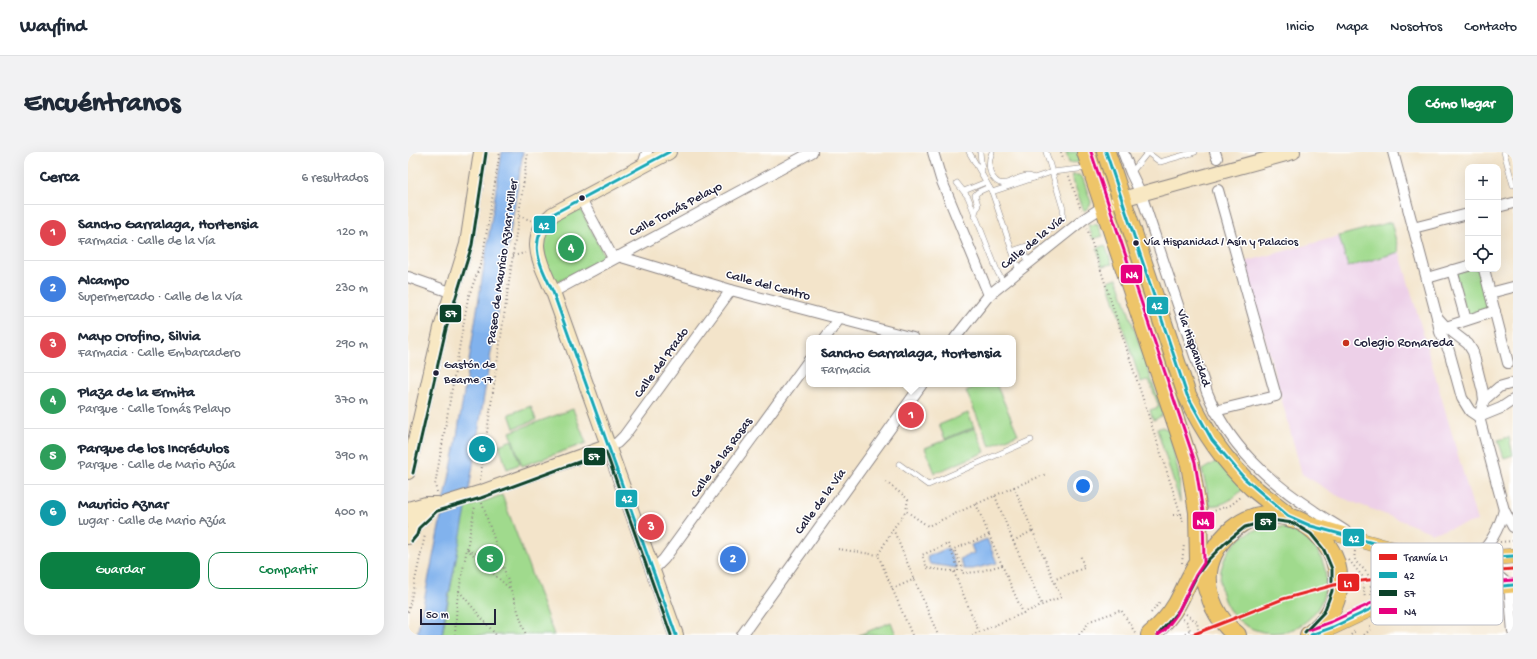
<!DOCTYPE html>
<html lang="es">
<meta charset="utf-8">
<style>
body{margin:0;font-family:"Gochi Hand",sans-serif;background:#f2f2f3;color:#1f2937}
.controls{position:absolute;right:12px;top:12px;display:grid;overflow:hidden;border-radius:8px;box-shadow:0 4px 16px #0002}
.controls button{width:36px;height:36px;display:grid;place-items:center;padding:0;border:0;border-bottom:1px solid #e0e1e3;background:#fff;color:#1f2937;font:20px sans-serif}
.scale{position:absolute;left:12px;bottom:10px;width:76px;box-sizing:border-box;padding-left:4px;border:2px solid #22223b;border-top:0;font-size:11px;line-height:14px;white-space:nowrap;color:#22223b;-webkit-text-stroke:3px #fff;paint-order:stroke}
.you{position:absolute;left:675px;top:334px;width:14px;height:14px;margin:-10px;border:3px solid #fff;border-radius:50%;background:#1a73e8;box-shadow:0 0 0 6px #1a73e833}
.badge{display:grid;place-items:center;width:26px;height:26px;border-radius:50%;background:#0b8043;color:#fff;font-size:13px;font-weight:700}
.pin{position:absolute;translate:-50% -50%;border:2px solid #fff;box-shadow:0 1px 4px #0006}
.popup{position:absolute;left:398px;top:183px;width:210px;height:52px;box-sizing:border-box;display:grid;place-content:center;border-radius:8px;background:#fff;filter:drop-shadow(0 1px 3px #0005);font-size:13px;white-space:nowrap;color:#747a83}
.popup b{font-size:15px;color:#1f2937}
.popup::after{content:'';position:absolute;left:50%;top:100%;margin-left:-8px;border:8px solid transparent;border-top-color:#fff}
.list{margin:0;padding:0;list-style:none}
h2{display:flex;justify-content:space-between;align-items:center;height:52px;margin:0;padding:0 16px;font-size:17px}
h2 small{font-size:13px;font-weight:400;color:#747a83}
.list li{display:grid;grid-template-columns:26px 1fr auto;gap:12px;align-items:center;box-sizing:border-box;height:56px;padding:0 16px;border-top:1px solid #e0e1e3}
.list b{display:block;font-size:15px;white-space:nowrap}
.list p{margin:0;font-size:13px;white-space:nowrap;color:#747a83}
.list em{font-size:13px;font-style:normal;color:#747a83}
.actions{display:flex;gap:8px;padding:12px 16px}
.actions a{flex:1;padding:9px 0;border:1px solid #0b8043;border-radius:12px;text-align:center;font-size:14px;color:#0b8043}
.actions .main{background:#0b8043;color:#fff}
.icon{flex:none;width:22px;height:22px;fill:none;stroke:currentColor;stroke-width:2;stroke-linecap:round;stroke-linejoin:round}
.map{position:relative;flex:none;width:1105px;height:483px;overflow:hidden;border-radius:12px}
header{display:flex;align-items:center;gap:24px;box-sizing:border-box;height:56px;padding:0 20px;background:#fff;border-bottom:1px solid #e0e1e3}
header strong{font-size:19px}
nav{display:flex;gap:22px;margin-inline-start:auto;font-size:14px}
.intro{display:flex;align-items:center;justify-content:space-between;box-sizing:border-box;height:96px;padding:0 24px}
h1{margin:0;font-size:28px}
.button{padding:10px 18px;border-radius:12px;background:#0b8043;color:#fff;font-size:14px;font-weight:700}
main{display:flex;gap:24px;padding:0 24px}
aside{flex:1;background:#fff;border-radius:12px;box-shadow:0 4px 16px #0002}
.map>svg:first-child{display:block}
</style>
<header>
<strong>Wayfind</strong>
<nav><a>Inicio</a><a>Mapa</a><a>Nosotros</a><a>Contacto</a></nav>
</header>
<div class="intro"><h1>Encuéntranos</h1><a class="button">Cómo llegar</a></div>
<main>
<aside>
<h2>Cerca<small>6 resultados</small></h2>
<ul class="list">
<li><span class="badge" style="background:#e0444e">1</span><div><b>Sancho Garralaga, Hortensia</b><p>Farmacia · Calle de la Vía</p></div><em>120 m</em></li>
<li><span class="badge" style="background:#3f7fe0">2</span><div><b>Alcampo</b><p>Supermercado · Calle de la Vía</p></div><em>230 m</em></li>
<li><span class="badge" style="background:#e0444e">3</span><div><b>Mayo Orofino, Silvia</b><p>Farmacia · Calle Embarcadero</p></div><em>290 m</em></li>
<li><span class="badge" style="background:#2e9e5b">4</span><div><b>Plaza de la Ermita</b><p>Parque · Calle Tomás Pelayo</p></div><em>370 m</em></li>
<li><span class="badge" style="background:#2e9e5b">5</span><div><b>Parque de los Incrédulos</b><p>Parque · Calle de Mario Azúa</p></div><em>390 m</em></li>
<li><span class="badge" style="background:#0f9aa8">6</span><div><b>Mauricio Aznar</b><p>Lugar · Calle de Mario Azúa</p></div><em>400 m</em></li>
</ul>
<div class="actions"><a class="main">Guardar</a><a>Compartir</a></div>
</aside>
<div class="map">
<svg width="1105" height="483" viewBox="0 0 1105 483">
<rect width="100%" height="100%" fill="#fff"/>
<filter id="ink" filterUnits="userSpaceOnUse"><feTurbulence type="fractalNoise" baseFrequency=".025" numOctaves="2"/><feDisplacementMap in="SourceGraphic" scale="8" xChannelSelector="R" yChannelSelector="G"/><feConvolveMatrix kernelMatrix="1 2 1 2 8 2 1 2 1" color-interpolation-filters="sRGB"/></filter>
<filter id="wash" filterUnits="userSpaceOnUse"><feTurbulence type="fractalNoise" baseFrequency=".012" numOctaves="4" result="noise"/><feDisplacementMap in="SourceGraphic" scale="16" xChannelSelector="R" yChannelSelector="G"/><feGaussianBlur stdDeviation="0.9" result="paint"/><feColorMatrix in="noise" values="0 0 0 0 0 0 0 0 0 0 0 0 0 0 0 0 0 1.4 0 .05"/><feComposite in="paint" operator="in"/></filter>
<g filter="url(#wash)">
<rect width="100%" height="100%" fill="#f3e4ca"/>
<!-- built -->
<path fill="#edd0e8" d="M983 70 1069 369 1025 381 932 345 894 322 836 110Z"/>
<!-- green -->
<g fill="#a0da8d" stroke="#617e64">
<path d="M658 0H670L673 10 661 11Z"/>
<path d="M663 23H671L675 27 683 50 682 54 676 59Z"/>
<path d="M171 54 197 105 150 130C136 121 136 98 134 83L143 71Z"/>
<path d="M983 70 991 100 940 115 931 84Z"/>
<path d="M680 72 690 73 695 84 685 87Z"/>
<path d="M697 93 704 112 694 114 689 96Z"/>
<path d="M1060 117H1074L1086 160 1059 166 1047 119Z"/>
<path d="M709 126 754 258 755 262C752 265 749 267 745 268L742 258 751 255 741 228 733 231 700 129Z"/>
<path d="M573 232H588L610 282 582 294 558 239Z"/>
<path d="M123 254 128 268 106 276 101 262Z"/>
<path d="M165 257 178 291 114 314 102 280Z"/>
<path d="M560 261 566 275 537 287 531 273Z"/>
<path d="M754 275 761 278 771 323 772 350 749 277Z"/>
<path d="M567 276 577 300 527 321 517 296Z"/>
<path d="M1101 285 1105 303 1096 306 1090 288Z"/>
<path d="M104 288 112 312 99 317 91 293Z"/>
<path d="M809 309 835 337C826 346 815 355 801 353L800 342 794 318Z"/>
<path d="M94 343 146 483H34L57 356Z"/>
<circle cx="865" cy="428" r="53"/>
<path d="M483 470 488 483H451Z"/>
</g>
<!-- water -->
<g fill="#81b2ed" stroke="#526a94">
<path d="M94 0H115L57 363 38 457 34 483H9L47 297Z"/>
<path d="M579 387 589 411 565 417H556L552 407 566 401 563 393Z"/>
<path d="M540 396 549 416 522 412 519 405Z"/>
</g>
</g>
<g filter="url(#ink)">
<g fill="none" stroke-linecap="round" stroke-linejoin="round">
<!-- lane casing -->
<g stroke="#8a8382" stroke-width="6">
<g id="lane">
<path d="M561 0 584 40 611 119"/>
<path d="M572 0 574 19"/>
<path d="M584 0C581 7 580 14 583 22 593 42 606 24 620 24 622 24 624 25 626 26"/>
<path d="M1096 0 1105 33"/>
<path d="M740 1 752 10 787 0"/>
<path d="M723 21 740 0"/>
<path d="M549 31 560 45 590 121 596 131"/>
<path d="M556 39 578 30"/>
<path d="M584 40 644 20 680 16"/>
<path d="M566 64 570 53 567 43 570 40 581 35"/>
<path d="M617 95V103L621 110"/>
<path d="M604 99 627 91 651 70 655 65V57L638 0"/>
<path d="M491 312 520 333 623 288"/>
</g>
</g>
<!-- street casing -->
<g stroke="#8a8382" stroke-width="12">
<g id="street">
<path d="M525 0 533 27 581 143"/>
<path d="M715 0 723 21 733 42 799 240C820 293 859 328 906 359 917 367 929 373 940 381"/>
<path d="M807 0 809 6"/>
<path d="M985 0 1029 165 1032 180 1041 199 1054 246 1062 259 1071 265"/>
<path d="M235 13 239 0"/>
<path d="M173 47 205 106"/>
<path d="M1090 55 1105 51"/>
<path d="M1005 76 1060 62"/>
<path d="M210 104 323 138 505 186"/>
<path d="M1076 117 1082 141"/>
<path d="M1044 118 1058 168"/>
<path d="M0 125 45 141"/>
<path d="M1019 126 1060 114"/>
<path d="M145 140 404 0"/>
<path d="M1029 165 1038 175 1060 192 1065 200 1075 240 1076 248 1071 265 1096 358 1105 375"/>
<path d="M1038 175 1087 159"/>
<path d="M417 186 432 166"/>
<path d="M547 186 581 143 676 67 696 54 714 47"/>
<path d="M1100 211 1082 141 1105 135"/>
<path d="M1076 248 1091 235 1105 231"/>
<path d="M807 259 868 244 810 38"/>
<path d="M1071 265 1093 256 1105 248"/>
<path d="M201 294 209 291 216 284 323 138"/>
<path d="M1096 358C1091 377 1082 393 1068 406L1101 433 1105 480"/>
<path d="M245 418 256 407 401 208"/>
<path d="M334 483 514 232"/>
</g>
</g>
<!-- secondary casing -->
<g stroke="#8a8382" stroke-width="16">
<g id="secondary">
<path d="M261 0 145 62C116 86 133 112 145 140L268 483"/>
<path d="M714 47 885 0"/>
<path d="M0 320 33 176 59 92 73 0"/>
<path d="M0 357 18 352H30"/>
<path d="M7 373 26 355 71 341 201 294"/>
<path d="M0 385C7 379 8 372 4 364"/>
</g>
</g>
<!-- primary casing -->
<g stroke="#8a8382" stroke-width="16">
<g id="primary">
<path d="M896 371C939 383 983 400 1026 405 1052 408 1079 406 1105 404"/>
<path d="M903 483 925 475 982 448 1019 441 1105 433"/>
</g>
</g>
<!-- highway casing -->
<g stroke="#8a8382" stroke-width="20">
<g id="highway">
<path d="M678 0 782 312 790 360 791 410 800 439"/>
<path d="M698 0 779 243C795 278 816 309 844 335 857 346 870 355 883 366"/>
<path d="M742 483C753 474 762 464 769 452 778 436 783 420 795 405"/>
<path d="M829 483C809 468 798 445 800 420 802 403 812 388 825 377 892 325 976 427 901 483"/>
</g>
</g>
<!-- path -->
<g stroke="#8a8382" stroke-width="2" stroke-dasharray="1 3" stroke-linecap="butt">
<path d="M653 0 657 11"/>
<path d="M661 24 673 58"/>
<path d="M111 64 125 69"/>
<path d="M679 76 776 372"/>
<path d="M105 104 117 101"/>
<path d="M72 328 120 0"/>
<path d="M478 330 500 347 498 359"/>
<path d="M606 335 638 322"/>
<path d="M29 340 27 333 60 146 74 108 92 0"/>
<path d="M587 344 605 389 634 453"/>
<path d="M74 351 118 483"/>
<path d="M568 352 581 383"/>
<path d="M803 360 823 353 834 344"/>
<path d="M765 363 777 362"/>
<path d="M485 377 530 483"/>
<path d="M581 383 594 413 570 420 554 421V415L546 397Z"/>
<path d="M605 389 624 379"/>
<path d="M1092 390 1105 389"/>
<path d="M540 392 550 416V420L519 416 514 403Z"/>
<path d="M59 397 101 436"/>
<path d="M430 397 470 403"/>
<path d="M60 398 93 411"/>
<path d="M947 399C944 413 955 413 960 423 963 429 963 437 963 443"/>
<path d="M941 408 954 424 957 447"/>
<path d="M774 411 776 392"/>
<path d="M594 413 615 461"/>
<path d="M546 420 571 480"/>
<path d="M645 428 676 416 672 402"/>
<path d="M484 437 507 427"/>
<path d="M51 439 88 483"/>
<path d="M0 460 17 383"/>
<path d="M743 461 751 451 753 452"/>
<path d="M778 462 789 470 791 483"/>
<path d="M775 467 779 470 784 483"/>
<path d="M777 481 782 478"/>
<path d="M47 483 49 449 67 354"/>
<path d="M504 483 470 403 485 377 498 359 520 374 606 335 653 445 564 483"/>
<path d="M671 483 682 469 713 458 728 482"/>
<path d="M943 483 948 478"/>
<path d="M956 483 963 477 961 471"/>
</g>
<!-- lane -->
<use href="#lane" stroke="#fff" stroke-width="5"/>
<!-- street -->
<use href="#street" stroke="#fff" stroke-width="10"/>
<!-- secondary -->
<use href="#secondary" stroke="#f8e8c3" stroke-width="14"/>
<!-- primary -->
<use href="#primary" stroke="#eec569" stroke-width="15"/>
<!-- highway -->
<use href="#highway" stroke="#eec569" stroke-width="18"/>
<!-- bus-1 casing -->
<g stroke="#fff" stroke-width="6">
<g id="bus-1">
<path d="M261 0 145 62C118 90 131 110 145 140L268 483"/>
<path d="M698 0 779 243 804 288 836 326 880 364 903 374 991 398 1023 405 1054 407 1105 404"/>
<path d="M903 483 925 475 982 448 1019 441 1105 433"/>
</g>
</g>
<!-- bus-2 casing -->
<g stroke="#fff" stroke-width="6">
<g id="bus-2">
<path d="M5 321 38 177 64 93 78 1"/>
<path d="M4 389 9 383 11 376 29 359 73 346 198 300 263 483"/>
<path d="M750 483 771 458 789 423 800 408 817 391 837 375 863 368 885 371 903 382 916 398 924 417V439L916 460 897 480"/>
</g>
</g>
<!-- bus-3 casing -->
<g stroke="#fff" stroke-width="6">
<g id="bus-3">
<path d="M683 0 787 310 795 360 796 411 788 423 769 462 757 478 750 483"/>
<path d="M901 478 923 470 981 443 1019 436 1105 428"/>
</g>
</g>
<!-- bus-1 -->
<use href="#bus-1" stroke="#15a7b4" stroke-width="3"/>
<!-- bus-2 -->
<use href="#bus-2" stroke="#0c422a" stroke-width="3"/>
<!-- bus-3 -->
<use href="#bus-3" stroke="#e6007e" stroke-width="3"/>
<!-- tram-1 casing -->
<g stroke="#fff" stroke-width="6">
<path id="tram-1" d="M784 483 875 447 930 432 961 428 1105 417"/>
</g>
<!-- tram-1 -->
<use href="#tram-1" stroke="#e52422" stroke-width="3"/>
</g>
</g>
<!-- markers -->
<g fill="#22223b" stroke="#fff" stroke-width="1.5">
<circle cx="174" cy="46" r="3.5"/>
<circle cx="728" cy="91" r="3.5"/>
<circle cx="28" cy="221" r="3.5"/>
</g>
<circle fill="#c8321e" stroke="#fff" stroke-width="1.5" cx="938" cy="191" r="4"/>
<g text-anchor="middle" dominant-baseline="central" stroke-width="3" stroke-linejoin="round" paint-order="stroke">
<!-- bus labels -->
<g font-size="12" fill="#22223b" stroke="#fff" text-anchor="start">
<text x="736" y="91">Vía Hispanidad / Asín y Palacios</text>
<text x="36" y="214">Gastón de<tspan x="36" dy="15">Bearne 17</tspan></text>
</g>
<!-- street labels -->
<g font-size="13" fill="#22223b" stroke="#fff">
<text transform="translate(268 58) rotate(-28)">Calle Tomás Pelayo</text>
<text transform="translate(625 91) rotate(-39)">Calle de la Vía</text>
<text transform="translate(95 110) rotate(-82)">Paseo de Mauricio Aznar Müller</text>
<text transform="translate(360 134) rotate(15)">Calle del Centro</text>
<text transform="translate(785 196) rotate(71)">Vía Hispanidad</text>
<text transform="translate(254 211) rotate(-54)">Calle del Prado</text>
<text transform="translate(314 306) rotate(-54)">Calle de las Rosas</text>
<text transform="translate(413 350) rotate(-54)">Calle de la Vía</text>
</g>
<!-- poi labels -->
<g font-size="13" fill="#22223b" stroke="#fff" text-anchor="start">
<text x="946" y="191">Colegio Romareda</text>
</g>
</g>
<!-- legend -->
<rect x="963" y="391" width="132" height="82" rx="6" fill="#fff" stroke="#bdbdc4" stroke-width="1"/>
<rect x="971" y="402" width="18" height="6" fill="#e52422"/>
<rect x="971" y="420" width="18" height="6" fill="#15a7b4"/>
<rect x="971" y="438" width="18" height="6" fill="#0c422a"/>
<rect x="971" y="456" width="18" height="6" fill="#e6007e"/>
<g font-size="11" fill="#22223b">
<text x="996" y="409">Tranvía L1</text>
<text x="996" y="427">42</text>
<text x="996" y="445">57</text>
<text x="996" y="463">N4</text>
</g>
<g stroke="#fff" stroke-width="1.5">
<rect x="125" y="63" width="23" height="19" rx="4" fill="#15a7b4"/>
<rect x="712" y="112" width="23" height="20" rx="4" fill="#e6007e"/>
<rect x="738" y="144" width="23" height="19" rx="4" fill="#15a7b4"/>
<rect x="31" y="152" width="23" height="19" rx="4" fill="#0c422a"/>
<rect x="175" y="295" width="23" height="19" rx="4" fill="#0c422a"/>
<rect x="207" y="337" width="23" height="19" rx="4" fill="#15a7b4"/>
<rect x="784" y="359" width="23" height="19" rx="4" fill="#e6007e"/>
<rect x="846" y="360" width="23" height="19" rx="4" fill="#0c422a"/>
<rect x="934" y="376" width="23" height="19" rx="4" fill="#15a7b4"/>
<rect x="929" y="421" width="23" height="19" rx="4" fill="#e52422"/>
</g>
<g font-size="11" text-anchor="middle" font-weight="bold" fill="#fff">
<text x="136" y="77">42</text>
<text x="724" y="126">N4</text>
<text x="749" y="157">42</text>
<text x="43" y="165">57</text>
<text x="186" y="308">57</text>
<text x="219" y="350">42</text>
<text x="795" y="373">N4</text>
<text x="858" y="373">57</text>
<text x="946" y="390">42</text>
<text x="940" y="435">L1</text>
</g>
</svg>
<div class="controls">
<button>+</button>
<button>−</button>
<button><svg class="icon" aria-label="locate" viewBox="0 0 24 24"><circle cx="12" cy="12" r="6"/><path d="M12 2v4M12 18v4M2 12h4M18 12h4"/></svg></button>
</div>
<div class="scale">50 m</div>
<div class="you"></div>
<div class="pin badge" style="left:503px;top:263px;background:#e0444e">1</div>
<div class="popup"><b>Sancho Garralaga, Hortensia</b>Farmacia</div>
<div class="pin badge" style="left:325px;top:407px;background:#3f7fe0">2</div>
<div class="pin badge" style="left:243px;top:375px;background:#e0444e">3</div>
<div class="pin badge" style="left:163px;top:96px;background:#2e9e5b">4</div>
<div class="pin badge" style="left:82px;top:407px;background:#2e9e5b">5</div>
<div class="pin badge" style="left:74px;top:297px;background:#0f9aa8">6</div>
</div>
</main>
